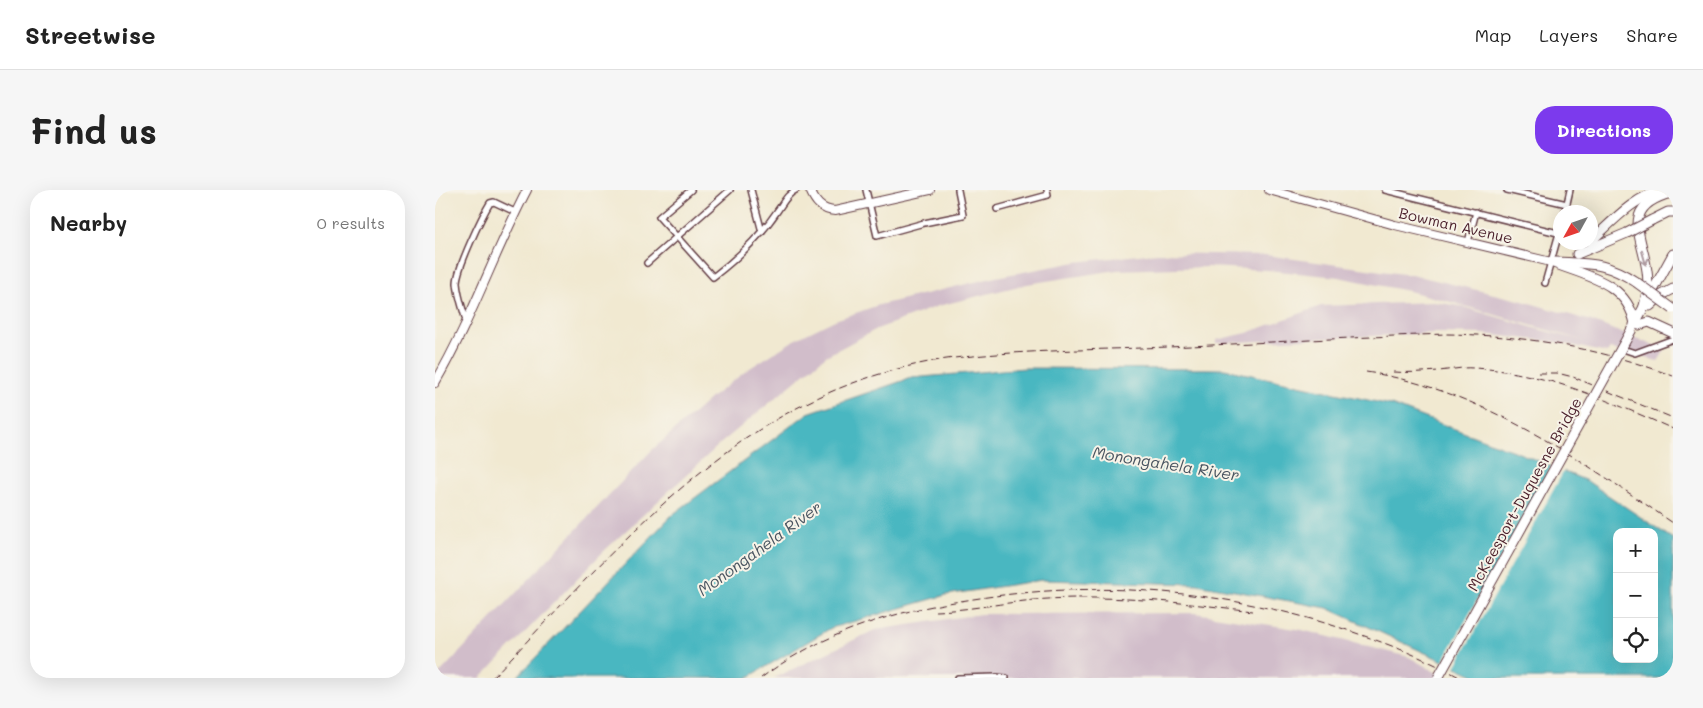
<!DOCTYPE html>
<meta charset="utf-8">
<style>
body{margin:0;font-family:Mali,sans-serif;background:#f6f6f6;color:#222}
.controls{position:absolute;right:15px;bottom:15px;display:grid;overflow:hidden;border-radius:10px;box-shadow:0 5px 20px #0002}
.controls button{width:45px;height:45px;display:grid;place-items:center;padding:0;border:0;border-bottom:1px solid #e0e0e0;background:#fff;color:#222;font:25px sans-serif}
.compass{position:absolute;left:1118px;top:15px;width:45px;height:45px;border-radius:50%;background:#fff;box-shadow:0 5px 20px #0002;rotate:230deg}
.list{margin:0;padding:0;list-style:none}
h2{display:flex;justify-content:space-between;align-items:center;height:65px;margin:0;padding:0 20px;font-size:21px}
h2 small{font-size:16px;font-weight:400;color:#767676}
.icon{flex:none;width:28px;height:28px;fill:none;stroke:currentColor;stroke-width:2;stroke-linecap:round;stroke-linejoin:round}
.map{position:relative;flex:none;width:1238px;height:488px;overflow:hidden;border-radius:20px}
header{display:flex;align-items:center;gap:30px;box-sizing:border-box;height:70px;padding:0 25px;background:#fff;border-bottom:1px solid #e0e0e0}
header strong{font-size:24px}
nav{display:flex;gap:28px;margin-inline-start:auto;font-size:18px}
.intro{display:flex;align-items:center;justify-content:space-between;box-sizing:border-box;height:120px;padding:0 30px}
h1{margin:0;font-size:35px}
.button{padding:12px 22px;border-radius:20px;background:#7c3aed;color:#fff;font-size:18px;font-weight:700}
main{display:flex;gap:30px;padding:0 30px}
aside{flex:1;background:#fff;border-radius:20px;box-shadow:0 5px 20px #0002}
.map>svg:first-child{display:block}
</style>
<header>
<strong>Streetwise</strong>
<nav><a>Map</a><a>Layers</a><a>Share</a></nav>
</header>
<div class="intro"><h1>Find us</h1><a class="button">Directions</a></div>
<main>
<aside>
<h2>Nearby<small>0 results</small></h2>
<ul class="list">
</ul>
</aside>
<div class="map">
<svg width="1238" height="488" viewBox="0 0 1238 488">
<rect width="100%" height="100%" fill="#f7f3e8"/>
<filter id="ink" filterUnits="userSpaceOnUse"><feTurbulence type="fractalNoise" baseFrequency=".02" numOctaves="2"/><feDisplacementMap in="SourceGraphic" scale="10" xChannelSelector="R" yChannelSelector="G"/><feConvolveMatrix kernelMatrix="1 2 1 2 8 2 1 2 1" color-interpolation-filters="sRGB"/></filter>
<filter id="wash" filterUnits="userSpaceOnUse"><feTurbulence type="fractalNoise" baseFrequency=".0096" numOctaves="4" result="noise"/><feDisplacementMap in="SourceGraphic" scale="20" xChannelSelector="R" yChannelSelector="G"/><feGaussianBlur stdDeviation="1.12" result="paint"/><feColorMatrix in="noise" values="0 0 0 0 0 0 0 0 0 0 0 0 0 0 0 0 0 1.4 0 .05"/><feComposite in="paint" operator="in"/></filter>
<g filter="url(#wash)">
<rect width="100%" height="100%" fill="#f1e9d1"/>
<!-- industrial -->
<g fill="#d1bdca">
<path d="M722 63 830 65 983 86 1084 110 1156 131 1230 160 1223 171 1175 159 1172 163 1122 152 1049 144 1001 143 781 153V150L812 143 886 116 999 112 1025 116 1106 140 1150 151 1016 112 978 102 903 87 832 80 773 77 682 80 592 94 503 116 442 139 391 166 286 253 169 361 46 488H0L216 261 277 207 315 178 361 149 400 130 444 115 561 87 641 72Z"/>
<path d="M760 423 867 440 974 467 1011 488H339L440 440 546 424Z"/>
</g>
<!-- water -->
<path fill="#48b7c1" stroke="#496b76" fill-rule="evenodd" d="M590 178 789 179 956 215 1089 265 1152 291 1238 349V488H1045L892 418 762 394 607 390 511 405 396 438 312 488H81L237 325 373 223 476 188ZM1182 342H1219V469H1182Z"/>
<!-- pier -->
<path fill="#f1e9d1" d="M1118 274 1130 279 1019 479 1007 473Z"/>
</g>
<g filter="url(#ink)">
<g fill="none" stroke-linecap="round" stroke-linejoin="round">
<!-- minor casing -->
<g stroke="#633d44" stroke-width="8">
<g id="minor">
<path d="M256 0 224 27 278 87C303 68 325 47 343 20 348 13 353 3 361 0"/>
<path d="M316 0 327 42"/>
<path d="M431 0 442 46 489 33 528 25 523 0"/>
<path d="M950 0 1123 43"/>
<path d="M1072 0 1132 14"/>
<path d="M562 19 613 5 612 0"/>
<path d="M1130 22 1135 0"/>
<path d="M1033 52 1041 22"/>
<path d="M212 73 295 0"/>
<path d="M1110 93 1126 36"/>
<path d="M31 131C28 119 23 106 22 93 22 78 47 26 55 13L59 12 80 22"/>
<path d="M1188 159 1200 163 1238 149"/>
<path d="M523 488 562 487 571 488"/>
</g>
</g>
<!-- secondary casing -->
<g stroke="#633d44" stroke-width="10">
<g id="secondary">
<path d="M375 0C380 12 386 20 400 21L495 0"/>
<path d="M834 0 960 35 1116 72"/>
<path d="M0 193C36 131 59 63 92 0"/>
</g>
</g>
<!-- primary casing -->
<g stroke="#633d44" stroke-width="11">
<g id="primary">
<path d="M1217 30 1233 22H1238"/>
<path d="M1156 51C1174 35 1201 4 1226 2"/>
<path d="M1142 64 1192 43"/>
<path d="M1116 72C1150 86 1192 91 1200 134"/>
<path d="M1121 72C1156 74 1170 72 1201 92"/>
<path d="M1209 116C1212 104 1214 93 1212 81 1207 45 1185 17 1236 3"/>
<path d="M1215 116 1227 105 1238 99"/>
<path d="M1199 135 1238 64"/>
<path d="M1204 135 1214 132 1238 143"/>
</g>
</g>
<!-- minor -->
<use href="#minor" stroke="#fff" stroke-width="5"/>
<!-- secondary -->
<use href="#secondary" stroke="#fff" stroke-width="8"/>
<!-- primary -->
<use href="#primary" stroke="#fff" stroke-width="9"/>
<!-- rail -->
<g stroke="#4a1f2b" stroke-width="1" stroke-dasharray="8 4" stroke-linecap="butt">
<path d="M931 182C1046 199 1144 269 1238 333"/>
<path d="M958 182C974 183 989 182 1004 181 1015 180 1027 177 1038 178 1109 181 1174 211 1238 239"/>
<path d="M1103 183H1122L1138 187 1238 228"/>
<path d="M500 421C538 420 575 411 613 409 683 405 750 413 818 421"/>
<path d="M57 488C143 399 230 296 337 232 391 199 456 176 519 168 589 160 662 160 733 157 826 153 919 147 1012 144 1089 145 1165 158 1238 186"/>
<path d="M326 488C386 443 459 421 532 410 663 389 790 399 915 441 956 455 988 467 1026 488"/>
</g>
<!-- primary-bridge casing -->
<g stroke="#633d44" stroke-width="11" stroke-linecap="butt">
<g id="primary-bridge">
<path d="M1192 43 1217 30"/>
<path d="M1201 92 1238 119"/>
<path d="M1003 488 1197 139"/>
</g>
</g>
<!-- primary-bridge -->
<use href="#primary-bridge" stroke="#fff" stroke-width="9"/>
</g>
<!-- one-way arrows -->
<defs><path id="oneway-shaft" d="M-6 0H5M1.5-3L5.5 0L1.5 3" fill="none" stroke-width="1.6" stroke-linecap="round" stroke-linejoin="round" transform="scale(1.25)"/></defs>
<use stroke="#ae9aa0" href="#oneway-shaft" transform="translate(1209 68) rotate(74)"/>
</g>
<g text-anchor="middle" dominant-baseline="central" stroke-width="4" stroke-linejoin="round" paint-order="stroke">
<!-- street labels -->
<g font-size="15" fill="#4a1f2b" stroke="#f7f3e8">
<text transform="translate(1021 35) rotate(13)">Bowman Avenue</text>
<text transform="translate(1089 304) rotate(-61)">McKeesport-Duquesne Bridge</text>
</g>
<!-- water labels -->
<g font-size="16" font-style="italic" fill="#495460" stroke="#f7f3e8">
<text transform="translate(731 273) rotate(9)">Monongahela River</text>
<text transform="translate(324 358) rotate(-36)">Monongahela River</text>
</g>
</g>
</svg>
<div class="controls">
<button>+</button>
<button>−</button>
<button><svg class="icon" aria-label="locate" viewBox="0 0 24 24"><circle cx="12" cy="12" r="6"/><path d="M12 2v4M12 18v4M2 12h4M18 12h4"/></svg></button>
</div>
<svg class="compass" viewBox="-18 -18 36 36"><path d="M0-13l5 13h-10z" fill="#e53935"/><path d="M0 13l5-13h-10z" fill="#767676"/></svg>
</div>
</main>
